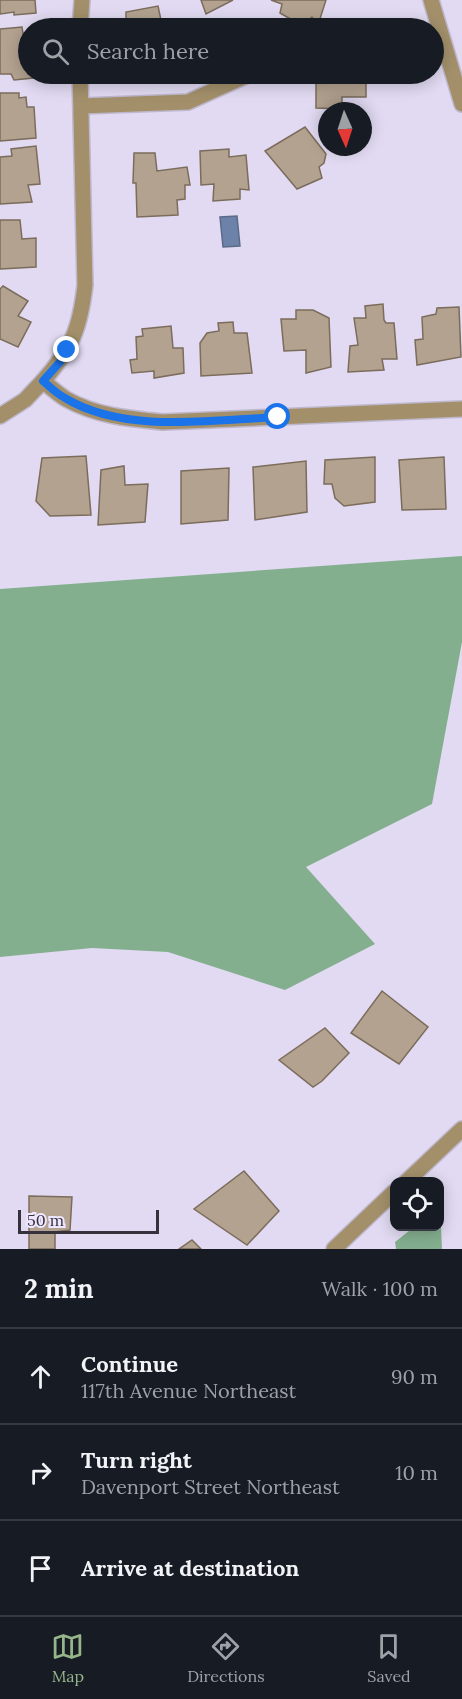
<!DOCTYPE html>
<meta charset="utf-8">
<style>
body{margin:0;font-family:Lora,serif;background:#20242c;color:#f1f3f6}
.controls{position:absolute;right:18px;bottom:18px;display:grid;overflow:hidden;border-radius:12px;box-shadow:0 3px 15px #0003}
.controls button{width:54px;height:54px;display:grid;place-items:center;padding:0;border:0;border-bottom:2px solid #363941;background:#171b24;color:#f1f3f6;font:30px sans-serif}
.compass{position:absolute;left:318px;top:102px;width:54px;height:54px;border-radius:50%;background:#171b24;box-shadow:0 3px 15px #0003;rotate:177deg}
.scale{position:absolute;left:18px;bottom:15px;width:141px;box-sizing:border-box;padding-left:6px;border:3px solid #35323b;border-top:0;font-size:16px;line-height:21px;white-space:nowrap;color:#35323b;-webkit-text-stroke:4px #efe7ff;paint-order:stroke}
.stop{position:absolute;width:18px;height:18px;margin:-14px;border:4px solid #1a73e8;border-radius:50%;background:#fff}
.stop.end{background:#1a73e8;border-color:#fff;box-shadow:0 2px 6px #0008}
.list{margin:0;padding:0;list-style:none}
h2{display:flex;justify-content:space-between;align-items:center;height:78px;margin:0;padding:0 24px;font-size:26px}
h2 small{font-size:20px;font-weight:400;color:#9ea1a6}
.list li{display:grid;grid-template-columns:39px 1fr auto;gap:18px;align-items:center;box-sizing:border-box;height:96px;padding:0 24px;border-top:2px solid #363941}
.list b{display:block;font-size:22px;white-space:nowrap}
.list p{margin:0;font-size:20px;white-space:nowrap;color:#9ea1a6}
.list em{font-size:20px;font-style:normal;color:#9ea1a6}
.icon{flex:none;width:33px;height:33px;fill:none;stroke:currentColor;stroke-width:2;stroke-linecap:round;stroke-linejoin:round}
.map{position:relative;flex:none;width:462px;height:1249px;overflow:hidden}
.search{position:absolute;background:#171b24;box-shadow:0 3px 15px #0003;left:18px;right:18px;top:18px;height:66px;display:flex;align-items:center;gap:15px;box-sizing:border-box;padding:0 21px;border-radius:33px;color:#9ea1a6;font-size:22px}
.sheet{height:366px;background:#171b24}
nav{display:flex;justify-content:space-around;align-items:center;box-sizing:border-box;height:84px;border-top:2px solid #363941;background:#171b24;font-size:16px;color:#9ea1a6}
nav a{display:grid;justify-items:center;gap:3px}
nav .on{color:#96b68a}
.map>svg:first-child{display:block}
</style>
<div class="map">
<svg width="462" height="1249" viewBox="0 0 462 1249">
<rect width="100%" height="100%" fill="#e1daf2"/>
<!-- forest -->
<g fill="#84af8f">
<path d="M462 556V642L432 804 306 867 375 944 285 990 168 952 92 948 0 957V589Z"/>
<path d="M440 1205 442 1249H396L395 1242 414 1227 440 1226Z"/>
</g>
<!-- water -->
<path fill="#6c82a9" stroke="#5c6a88" stroke-width="1.5" d="M237 216 240 246 223 247 220 217Z"/>
<!-- building -->
<g fill="#b3a290" stroke="#7b6c5b" stroke-width="1.5">
<path d="M0 0H35L36 13 14 15V12L0 14Z"/>
<path d="M201 0H233L206 14Z"/>
<path d="M271 0H326L318 25 312 17 301 25 280 13 282 4Z"/>
<path d="M158 6 162 25 177 24V28H126V12Z"/>
<path d="M22 27 25 46H28V74H32L33 78 14 80 11 74H0V29Z"/>
<path d="M316 74H366V97H342V109L316 108Z"/>
<path d="M0 93H19V98L26 97 27 107H34L36 138 0 141Z"/>
<path d="M305 127 326 154 324 163 319 167 322 178 297 189 265 151Z"/>
<path d="M36 146 40 184 28 185 32 202 0 204V157L12 156 11 149Z"/>
<path d="M229 149V157L246 155 249 190 240 189V199L213 201 214 184 201 185 200 151Z"/>
<path d="M134 153H155L157 171 187 167 190 185H185V199L177 200 178 215 137 217 136 183H133Z"/>
<path d="M0 220H20L22 239 36 238V267L0 269Z"/>
<path d="M3 286 28 301 18 316 31 322 18 347 0 339V289Z"/>
<path d="M383 304 384 320 386 323H394L397 359H382L384 370 348 372 350 346 358 345 354 318H366L365 306Z"/>
<path d="M459 307 461 357 417 365 415 340 423 339 422 317 436 314 437 308Z"/>
<path d="M296 310H313L329 318 331 367 306 373V350L284 351 281 319H296Z"/>
<path d="M233 322 234 333H247L252 373 201 376 200 343 207 333 219 331 218 323Z"/>
<path d="M171 326 173 348H183L184 373 154 378V371L132 373 130 360 137 359 136 337 143 336 142 329Z"/>
<path d="M86 456 91 515 50 516 36 501 42 458Z"/>
<path d="M375 457V502L344 506 335 498 332 484H324L325 460Z"/>
<path d="M444 457 446 509 402 510 399 460Z"/>
<path d="M306 461 307 512 255 520 253 467Z"/>
<path d="M124 466 125 485 148 484 145 522 98 525 101 470Z"/>
<path d="M229 468 228 520 181 524V471Z"/>
<path d="M382 991 428 1027 399 1064 351 1033Z"/>
<path d="M325 1028 349 1053 322 1081 313 1087 279 1060Z"/>
<path d="M244 1171 279 1211 247 1245 194 1209Z"/>
<path d="M29 1196 72 1197 70 1230 55 1232V1249H29Z"/>
<path d="M192 1240 201 1249H179Z"/>
</g>
<g fill="none" stroke-linecap="round" stroke-linejoin="round">
<!-- minor casing -->
<g stroke="#bfb8cd" stroke-width="18">
<g id="minor">
<path d="M431 0 462 104"/>
<path d="M80 28 82 0"/>
<path d="M82 106 188 102 250 74"/>
<path d="M43 381C72 348 80 329 85 285L80 74"/>
<path d="M0 416 25 400 43 381C50 387 58 394 66 399 96 416 130 419 163 422L462 409"/>
<path d="M406 1182 462 1129"/>
<path d="M334 1249 394 1192"/>
</g>
</g>
<!-- minor -->
<use href="#minor" stroke="#a3906b" stroke-width="15"/>
</g>
<g fill="none" stroke-linecap="round" stroke-linejoin="round">
<!-- route -->
<path stroke="#1a73e8" stroke-width="8" d="M67 350 60 362 43 381C50 387 57 394 65 398 124 434 212 420 278 417"/>
</g>
</svg>
<div class="controls">
<button><svg class="icon" aria-label="locate" viewBox="0 0 24 24"><circle cx="12" cy="12" r="6"/><path d="M12 2v4M12 18v4M2 12h4M18 12h4"/></svg></button>
</div>
<svg class="compass" viewBox="-18 -18 36 36"><path d="M0-13l5 13h-10z" fill="#e53935"/><path d="M0 13l5-13h-10z" fill="#9ea1a6"/></svg>
<div class="scale">50 m</div>
<div class="stop" style="left:278px;top:417px"></div>
<div class="stop end" style="left:67px;top:350px"></div>
<div class="search"><svg class="icon" aria-label="search" viewBox="0 0 24 24"><circle cx="10" cy="10" r="6"/><path d="M15 15l6 6"/></svg>Search here</div>
</div>
<section class="sheet">
<h2>2 min<small>Walk · 100 m</small></h2>
<ul class="list">
<li><svg class="icon" aria-label="ahead" viewBox="0 0 24 24"><path d="M12 20V5M6 11l6-6 6 6"/></svg><div><b>Continue</b><p>117th Avenue Northeast</p></div><em>90 m</em></li>
<li><svg class="icon" aria-label="right" viewBox="0 0 24 24"><path d="M7 20v-9h11M14 6l5 5-5 5"/></svg><div><b>Turn right</b><p>Davenport Street Northeast</p></div><em>10 m</em></li>
<li><svg class="icon" aria-label="arrive" viewBox="0 0 24 24"><path d="M6 21V4h12l-3 4 3 4H6"/></svg><div><b>Arrive at destination</b></div></li>
</ul>
</section>
<nav>
<a class="on"><svg class="icon" aria-label="map" viewBox="0 0 24 24"><path d="M3 6l6-2 6 2 6-2v14l-6 2-6-2-6 2zM9 4v14M15 6v14"/></svg>Map</a>
<a><svg class="icon" aria-label="directions" viewBox="0 0 24 24"><path d="M12 3l9 9-9 9-9-9zM9 14v-3h6M13 9l2 2-2 2"/></svg>Directions</a>
<a><svg class="icon" aria-label="saved" viewBox="0 0 24 24"><path d="M7 4h10v16l-5-4-5 4z"/></svg>Saved</a>
</nav>
